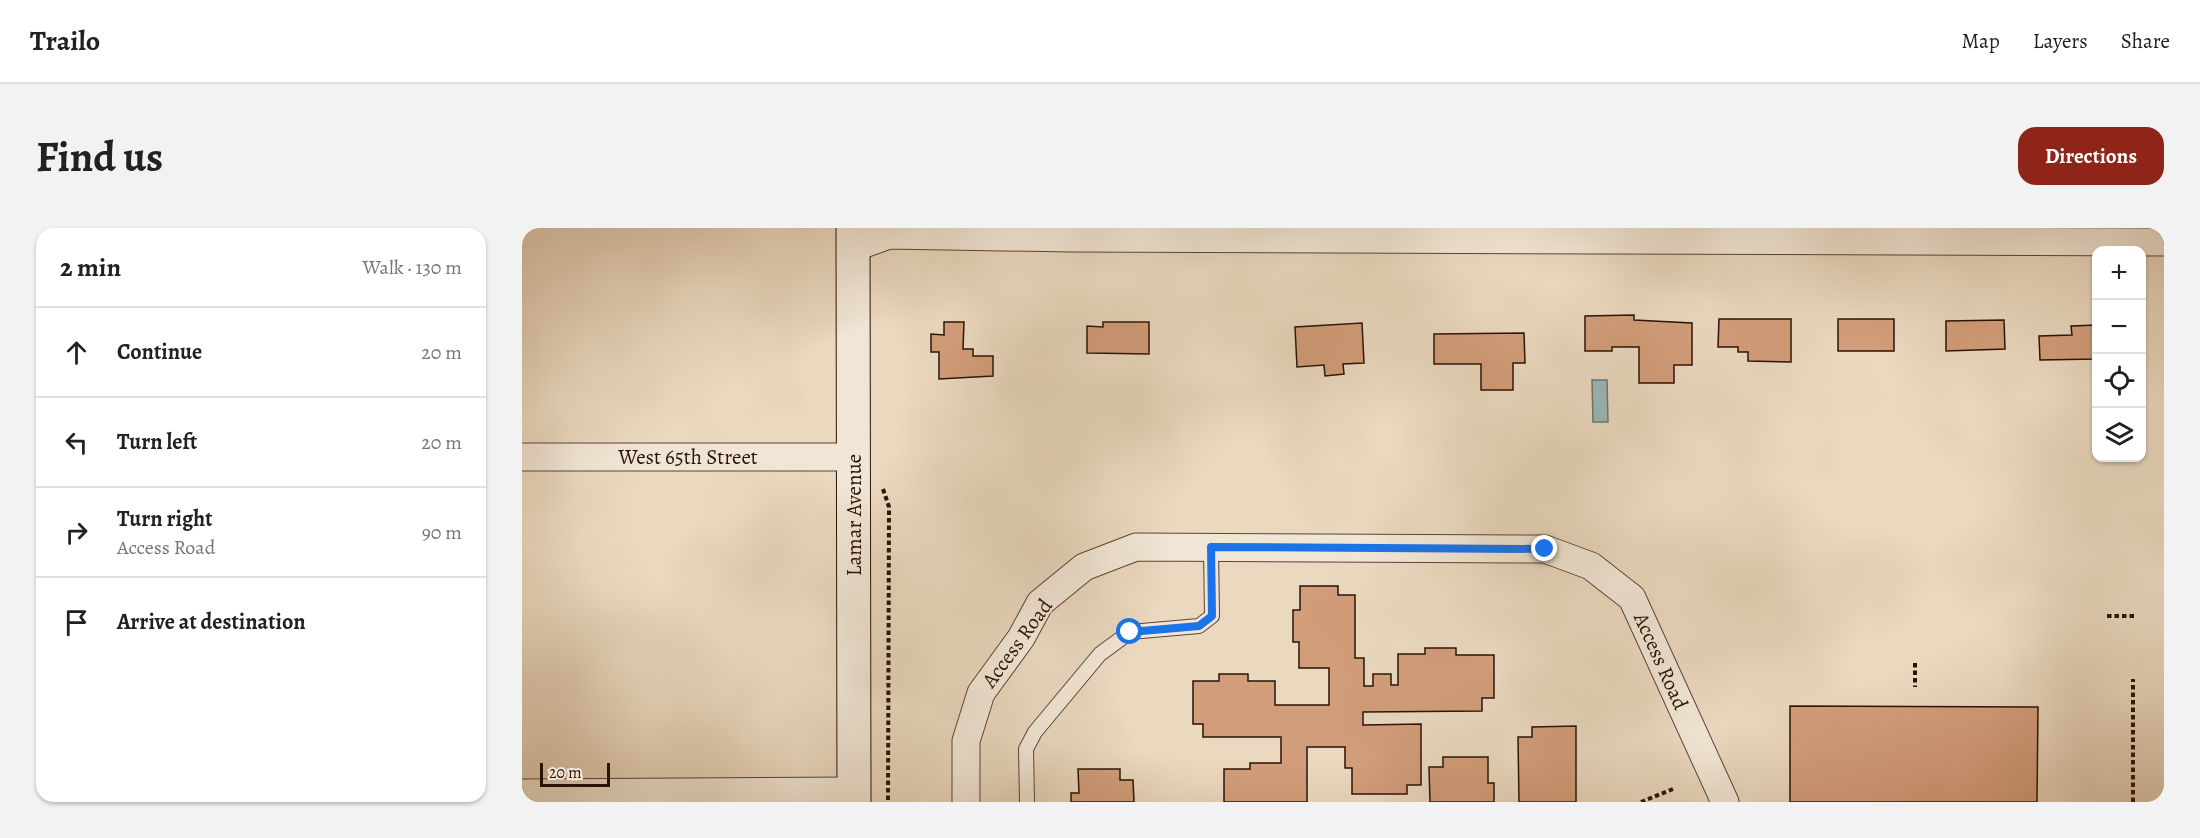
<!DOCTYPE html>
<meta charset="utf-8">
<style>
body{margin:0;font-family:Alegreya,serif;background:#f2f2f2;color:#202124}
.controls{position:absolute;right:18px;top:18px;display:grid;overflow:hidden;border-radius:12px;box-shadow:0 2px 4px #0004}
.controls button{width:54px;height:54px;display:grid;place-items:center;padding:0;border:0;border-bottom:2px solid #e0e0e0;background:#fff;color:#202124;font:30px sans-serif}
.scale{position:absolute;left:18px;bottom:15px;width:70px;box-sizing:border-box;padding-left:6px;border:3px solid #2a1307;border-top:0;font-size:16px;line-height:21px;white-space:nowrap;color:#2a1307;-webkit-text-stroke:4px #f1e6d5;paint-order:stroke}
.stop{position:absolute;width:18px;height:18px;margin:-14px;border:4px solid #1a73e8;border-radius:50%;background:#fff}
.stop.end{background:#1a73e8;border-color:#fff;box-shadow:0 2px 6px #0008}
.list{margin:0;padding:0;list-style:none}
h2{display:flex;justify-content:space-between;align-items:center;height:78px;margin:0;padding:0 24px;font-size:26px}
h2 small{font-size:20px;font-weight:400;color:#757577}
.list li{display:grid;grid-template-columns:39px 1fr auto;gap:18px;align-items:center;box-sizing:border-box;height:90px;padding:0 24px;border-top:2px solid #e0e0e0}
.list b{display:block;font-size:22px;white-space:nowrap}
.list p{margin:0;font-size:20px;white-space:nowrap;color:#757577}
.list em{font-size:20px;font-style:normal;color:#757577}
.icon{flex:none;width:33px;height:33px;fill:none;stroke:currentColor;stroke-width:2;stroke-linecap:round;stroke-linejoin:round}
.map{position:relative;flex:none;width:1642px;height:574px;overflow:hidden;border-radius:18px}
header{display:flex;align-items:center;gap:36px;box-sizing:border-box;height:84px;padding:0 30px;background:#fff;border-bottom:2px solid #e0e0e0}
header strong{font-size:28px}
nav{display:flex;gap:33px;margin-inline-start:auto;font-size:21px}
.intro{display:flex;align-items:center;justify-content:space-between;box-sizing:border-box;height:144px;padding:0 36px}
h1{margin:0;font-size:42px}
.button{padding:15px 27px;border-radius:18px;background:#8f2418;color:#fff;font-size:21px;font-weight:700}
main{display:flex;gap:36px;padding:0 36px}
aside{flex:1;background:#fff;border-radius:18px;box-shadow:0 2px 4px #0004}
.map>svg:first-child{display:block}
</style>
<header>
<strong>Trailo</strong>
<nav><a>Map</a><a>Layers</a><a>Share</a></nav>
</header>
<div class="intro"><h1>Find us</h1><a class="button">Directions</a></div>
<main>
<aside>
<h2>2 min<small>Walk · 130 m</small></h2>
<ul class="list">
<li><svg class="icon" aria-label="ahead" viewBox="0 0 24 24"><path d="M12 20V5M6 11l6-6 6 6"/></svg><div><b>Continue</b></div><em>20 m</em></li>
<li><svg class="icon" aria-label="left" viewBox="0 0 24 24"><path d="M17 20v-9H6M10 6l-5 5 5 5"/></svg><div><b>Turn left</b></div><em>20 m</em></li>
<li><svg class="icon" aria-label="right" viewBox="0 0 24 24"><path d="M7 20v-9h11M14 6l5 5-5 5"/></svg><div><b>Turn right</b><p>Access Road</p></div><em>90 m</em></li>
<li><svg class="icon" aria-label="arrive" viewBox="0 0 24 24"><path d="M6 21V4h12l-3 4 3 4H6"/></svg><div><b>Arrive at destination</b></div></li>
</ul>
</aside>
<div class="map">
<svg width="1642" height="574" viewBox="0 0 1642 574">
<rect width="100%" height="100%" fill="#ead8bf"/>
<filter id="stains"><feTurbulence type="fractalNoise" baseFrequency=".00333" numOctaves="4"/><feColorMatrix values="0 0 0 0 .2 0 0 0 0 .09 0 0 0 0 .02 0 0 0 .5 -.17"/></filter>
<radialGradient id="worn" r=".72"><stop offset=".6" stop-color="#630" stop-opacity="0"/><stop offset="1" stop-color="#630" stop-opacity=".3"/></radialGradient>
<!-- water -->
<path fill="#9ab8b9" stroke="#6d7672" stroke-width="1.5" d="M1070 152H1085L1086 194H1071Z"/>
<!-- building -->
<g fill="#d29d7a" stroke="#2a1307" stroke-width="1.5">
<path d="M1112 87V92L1170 95V137H1152V155H1117V119H1090V123H1063V88Z"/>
<path d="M1197 91H1269V134L1226 133V124H1216V119H1196Z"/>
<rect x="1316" y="91" width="56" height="32"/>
<path d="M1482 92 1483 121 1424 123V93Z"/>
<path d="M422 94H442L441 121H451V128H471V148L417 151V124H409V106L422 107Z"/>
<path d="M581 94H627V126L565 125V98L581 99Z"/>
<path d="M840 95 842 135 821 136 822 146 803 148 802 137 775 139 773 99Z"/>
<path d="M1574 97V131L1518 132 1517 108 1550 107 1549 98Z"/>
<path d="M1002 105 1003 135H991V162H959V136H912V106Z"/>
<path d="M778 358H816V367H833V430H842V458H851V446H869V457H876V426H903V420H934V427H972V470H960V483L841 484V497L899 496V557H885V566H830V540H823V519H785V574H702V541H728V535H759V509H681V496H671V453H697V446H726V453H753V477H807V440H777V414H771V382H778Z"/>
<path d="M1268 478 1516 479 1515 574H1268Z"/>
<path d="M1054 498V574H997L996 509H1010V499Z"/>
<path d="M921 529H966V555H972V574H908L907 539H921Z"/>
<path d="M556 541H598V552H611L612 574H549V565H557Z"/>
</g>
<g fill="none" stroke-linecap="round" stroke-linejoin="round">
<!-- lane casing -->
<g stroke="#5a4435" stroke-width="16">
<path id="lane" d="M505 574 504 521 513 504 578 426 608 404 677 398 690 388 689 319"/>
</g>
<!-- street casing -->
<g stroke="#5a4435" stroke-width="29">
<g id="street">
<path d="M331 20 367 7 549 10 1642 14"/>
<path d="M0 229H333"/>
<path d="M0 565 332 563"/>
<path d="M444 574V513L459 465 499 410 518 375 562 339 614 319 1023 321 1069 338 1110 370 1203 574"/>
</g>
</g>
<!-- secondary casing -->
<g stroke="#2a1307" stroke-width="35">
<path id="secondary" d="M331 0 332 574"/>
</g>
<!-- path -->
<g stroke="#2a1307" stroke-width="4" stroke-dasharray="4.5 3" stroke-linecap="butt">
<path d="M361 261 367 279 366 574"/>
<path d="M1585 388H1615"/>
<path d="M1393 435V459"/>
<path d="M1119 574 1151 561"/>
<path d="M1611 574V451"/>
</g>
<!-- lane -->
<use href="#lane" stroke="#f1e6d5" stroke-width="14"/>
<!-- street -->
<use href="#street" stroke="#f1e6d5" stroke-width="27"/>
<!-- secondary -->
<use href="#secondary" stroke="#f1e6d5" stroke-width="33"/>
</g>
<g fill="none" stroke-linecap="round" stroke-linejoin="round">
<!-- route -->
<path stroke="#1a73e8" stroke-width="8" d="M608 404 677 398 690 388 689 319 1023 321"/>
</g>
<g text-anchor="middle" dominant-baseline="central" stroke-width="4.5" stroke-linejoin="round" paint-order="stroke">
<!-- street labels -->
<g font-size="21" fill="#2a1307" stroke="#f1e6d5">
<text x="166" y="229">West 65th Street</text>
<text transform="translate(332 287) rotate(-90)">Lamar Avenue</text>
<text transform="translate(495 415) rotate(-54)">Access Road</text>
<text transform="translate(1139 433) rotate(66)">Access Road</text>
</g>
</g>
<rect width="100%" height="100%" filter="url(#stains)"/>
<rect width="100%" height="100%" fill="url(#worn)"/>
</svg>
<div class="controls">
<button>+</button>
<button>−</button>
<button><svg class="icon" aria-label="locate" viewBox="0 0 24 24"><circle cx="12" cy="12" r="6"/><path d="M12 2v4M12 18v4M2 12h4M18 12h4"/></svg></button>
<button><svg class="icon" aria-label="layers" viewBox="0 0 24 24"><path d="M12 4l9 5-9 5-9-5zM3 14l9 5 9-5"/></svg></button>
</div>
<div class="scale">20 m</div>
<div class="stop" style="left:608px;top:404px"></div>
<div class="stop end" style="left:1023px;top:321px"></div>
</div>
</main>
